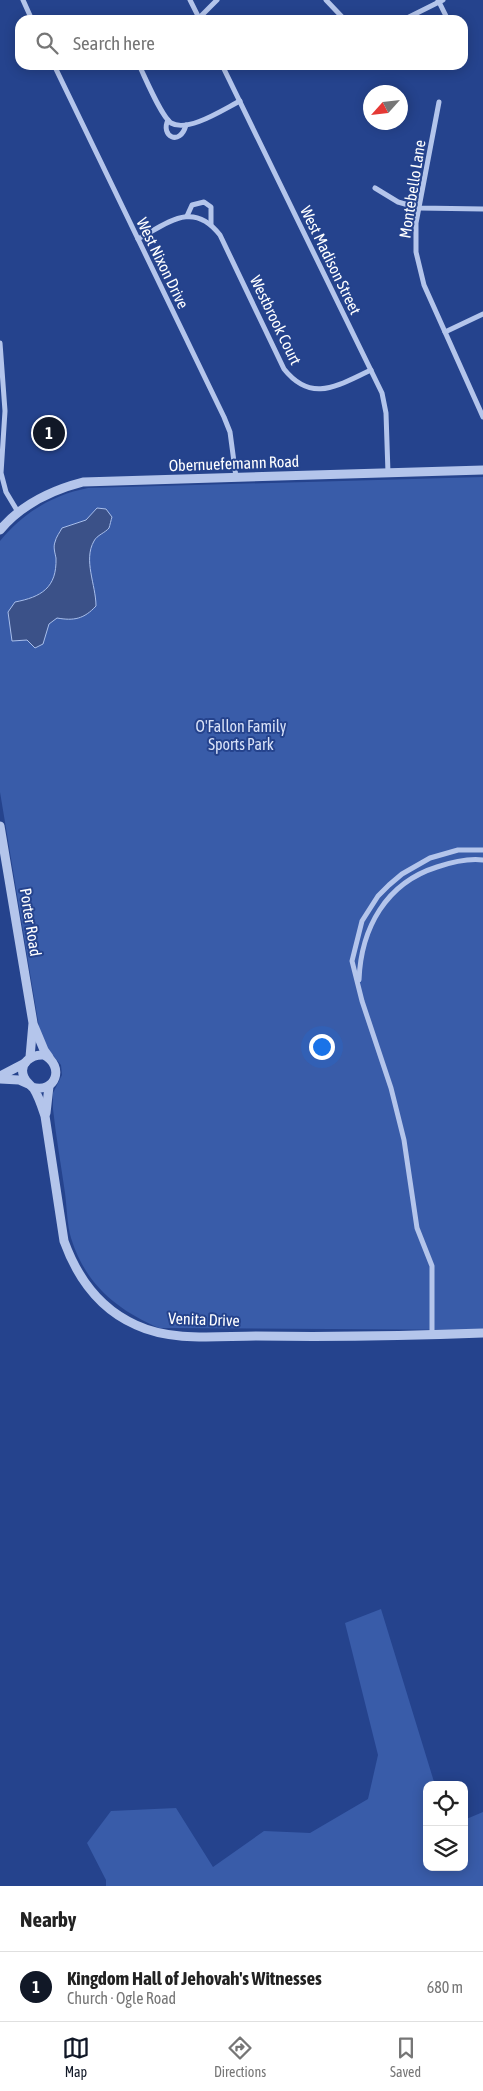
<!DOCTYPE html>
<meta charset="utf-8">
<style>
body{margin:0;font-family:"Asap Condensed",sans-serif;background:#f6f6f6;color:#222}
.controls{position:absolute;right:15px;bottom:15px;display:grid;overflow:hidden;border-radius:10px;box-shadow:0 2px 12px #0003}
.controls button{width:45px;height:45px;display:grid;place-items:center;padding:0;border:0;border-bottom:1px solid #e0e0e0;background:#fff;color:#222;font:25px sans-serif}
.compass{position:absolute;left:363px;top:85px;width:45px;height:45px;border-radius:50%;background:#fff;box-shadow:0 2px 12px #0003;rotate:243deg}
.you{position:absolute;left:321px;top:1046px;width:18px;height:18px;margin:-12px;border:4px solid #fff;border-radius:50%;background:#1a73e8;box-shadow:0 0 0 8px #1a73e833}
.badge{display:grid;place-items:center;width:32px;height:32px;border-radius:50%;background:#111827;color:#fff;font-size:16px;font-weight:700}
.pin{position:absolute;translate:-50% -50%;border:2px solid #fff;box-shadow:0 1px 5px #0006}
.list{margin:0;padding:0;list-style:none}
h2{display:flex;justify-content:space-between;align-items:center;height:65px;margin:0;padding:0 20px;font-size:21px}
h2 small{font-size:16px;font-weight:400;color:#767676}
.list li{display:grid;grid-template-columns:32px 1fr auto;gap:15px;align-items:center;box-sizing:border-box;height:70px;padding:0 20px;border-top:1px solid #e0e0e0}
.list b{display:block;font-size:19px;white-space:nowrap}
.list p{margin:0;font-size:16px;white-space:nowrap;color:#767676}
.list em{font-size:16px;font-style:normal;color:#767676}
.icon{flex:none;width:28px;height:28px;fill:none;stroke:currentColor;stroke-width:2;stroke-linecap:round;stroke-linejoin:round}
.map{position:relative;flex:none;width:483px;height:1886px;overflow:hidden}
.search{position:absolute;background:#fff;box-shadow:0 2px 12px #0003;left:15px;right:15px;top:15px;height:55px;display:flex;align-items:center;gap:12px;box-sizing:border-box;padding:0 18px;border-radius:15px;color:#767676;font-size:19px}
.sheet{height:135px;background:#fff}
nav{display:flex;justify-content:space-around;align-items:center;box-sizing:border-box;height:70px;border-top:1px solid #e0e0e0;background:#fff;font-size:14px;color:#767676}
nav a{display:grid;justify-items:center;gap:2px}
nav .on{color:#111827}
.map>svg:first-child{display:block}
</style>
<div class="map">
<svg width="483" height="1886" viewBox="0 0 483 1886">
<rect width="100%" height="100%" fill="#25438d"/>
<!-- green -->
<g fill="#395ca9">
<path d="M483 477V1330L159 1328C117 1310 85 1284 71 1238 67 1224 67 1208 65 1193 61 1165 56 1137 53 1109V1093L62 1075 61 1065 46 1047 40 1033 0 792V541C23 513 52 495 88 488Z"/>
<path d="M381 1609 435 1785H427V1867H464V1820L483 1812V1886H106V1880L87 1843 111 1811 176 1808 213 1867 264 1831 310 1833 368 1799 378 1755 345 1623Z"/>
</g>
<!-- water -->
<path fill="#3b5188" stroke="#a8beeb" d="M97 508 106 509 112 517C111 520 110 525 109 528 105 533 97 535 94 541 83 560 96 585 96 606 84 619 74 621 57 618L49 624 43 644 35 648 27 640 12 641 8 612 15 602C41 597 57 588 56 558 55 553 53 547 55 542 56 537 60 532 62 528L86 520Z"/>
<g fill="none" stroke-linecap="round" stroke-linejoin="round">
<!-- minor -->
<g stroke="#b4c5eb" stroke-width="5">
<path d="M23 0 32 20"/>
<path d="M190 0 200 20"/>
<path d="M326 0 345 20"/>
<path d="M438 0 448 20"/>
<path d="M199 18 217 0"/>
<path d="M403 20 443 0"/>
<path d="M54 65 224 417 230 432 236 477"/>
<path d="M139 65C145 77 161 116 171 123 188 133 224 109 240 101"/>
<path d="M222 65 382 393 386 413 388 473"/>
<path d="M439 102 416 223V252L424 285 483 417"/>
<path d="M168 120C160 136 180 147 186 125"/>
<path d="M375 188 398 202 419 208 483 209"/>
<path d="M187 216 192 205 204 202 211 207V224"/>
<path d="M138 239C168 223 193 200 220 235L284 369C312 404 338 385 371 370"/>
<path d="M445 332 483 314"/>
<path d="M0 343 5 411 1 473 6 492 18 512"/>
<path d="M359 980C361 928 386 883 437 867 452 862 467 858 483 860"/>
<path d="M432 1335V1266L417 1228 404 1140 391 1088 362 1001 352 961 362 921 378 896 389 885 402 874 430 858 458 850H483"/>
</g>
<!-- tertiary -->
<g stroke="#b4c5eb" stroke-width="9">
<path d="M0 530C21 505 52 490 83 482L483 470"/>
<path d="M0 826 33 1023 30 1057"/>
<path d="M34 1026 44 1050 49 1057"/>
<path d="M0 1076 25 1063"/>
<path d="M0 1079 19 1080 28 1084"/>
<path d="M32 1087C56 1094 65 1066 44 1055 32 1054 18 1063 24 1077 26 1083 31 1085 34 1089 39 1097 42 1107 45 1116L64 1241C77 1277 100 1309 136 1325 172 1342 217 1336 256 1336 331 1337 407 1336 483 1333"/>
<path d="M46 1113 49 1086"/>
</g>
</g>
<g text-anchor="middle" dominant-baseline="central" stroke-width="4" stroke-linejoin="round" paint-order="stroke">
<!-- street labels -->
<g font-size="16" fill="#fff" stroke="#25438d">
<text transform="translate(412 189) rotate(-81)">Montebello Lane</text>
<text transform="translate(331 260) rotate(64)">West Madison Street</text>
<text transform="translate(163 263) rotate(64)">West Nixon Drive</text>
<text transform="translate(276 320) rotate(64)">Westbrook Court</text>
<text transform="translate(234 463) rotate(-2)">Obernuefemann Road</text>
<text transform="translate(31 922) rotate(81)">Porter Road</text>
<text transform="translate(204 1319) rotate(2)">Venita Drive</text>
</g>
<!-- park labels -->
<g font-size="16" fill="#d9e2f8" stroke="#25438d">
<text x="241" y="726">O'Fallon Family<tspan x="241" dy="18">Sports Park</tspan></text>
</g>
</g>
</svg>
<div class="controls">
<button><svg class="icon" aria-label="locate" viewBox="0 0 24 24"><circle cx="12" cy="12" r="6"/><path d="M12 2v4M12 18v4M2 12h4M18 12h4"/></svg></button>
<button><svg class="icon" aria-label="layers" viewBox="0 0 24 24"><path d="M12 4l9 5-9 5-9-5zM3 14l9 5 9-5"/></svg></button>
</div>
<svg class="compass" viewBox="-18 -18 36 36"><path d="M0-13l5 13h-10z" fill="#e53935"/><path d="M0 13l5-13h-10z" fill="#767676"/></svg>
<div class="you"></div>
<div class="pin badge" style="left:49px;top:433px">1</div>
<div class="search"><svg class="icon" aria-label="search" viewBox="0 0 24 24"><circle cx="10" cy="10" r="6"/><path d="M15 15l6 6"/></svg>Search here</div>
</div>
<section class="sheet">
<h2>Nearby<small></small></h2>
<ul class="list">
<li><span class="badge">1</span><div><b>Kingdom Hall of Jehovah's Witnesses</b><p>Church · Ogle Road</p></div><em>680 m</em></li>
</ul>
</section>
<nav>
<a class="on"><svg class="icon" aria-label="map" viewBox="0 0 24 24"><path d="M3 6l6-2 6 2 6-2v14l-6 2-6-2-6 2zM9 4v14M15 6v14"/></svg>Map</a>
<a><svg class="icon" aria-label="directions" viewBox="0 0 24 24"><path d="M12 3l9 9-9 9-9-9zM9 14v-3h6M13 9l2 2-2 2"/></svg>Directions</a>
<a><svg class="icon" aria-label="saved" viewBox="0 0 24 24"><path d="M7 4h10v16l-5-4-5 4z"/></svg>Saved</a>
</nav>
